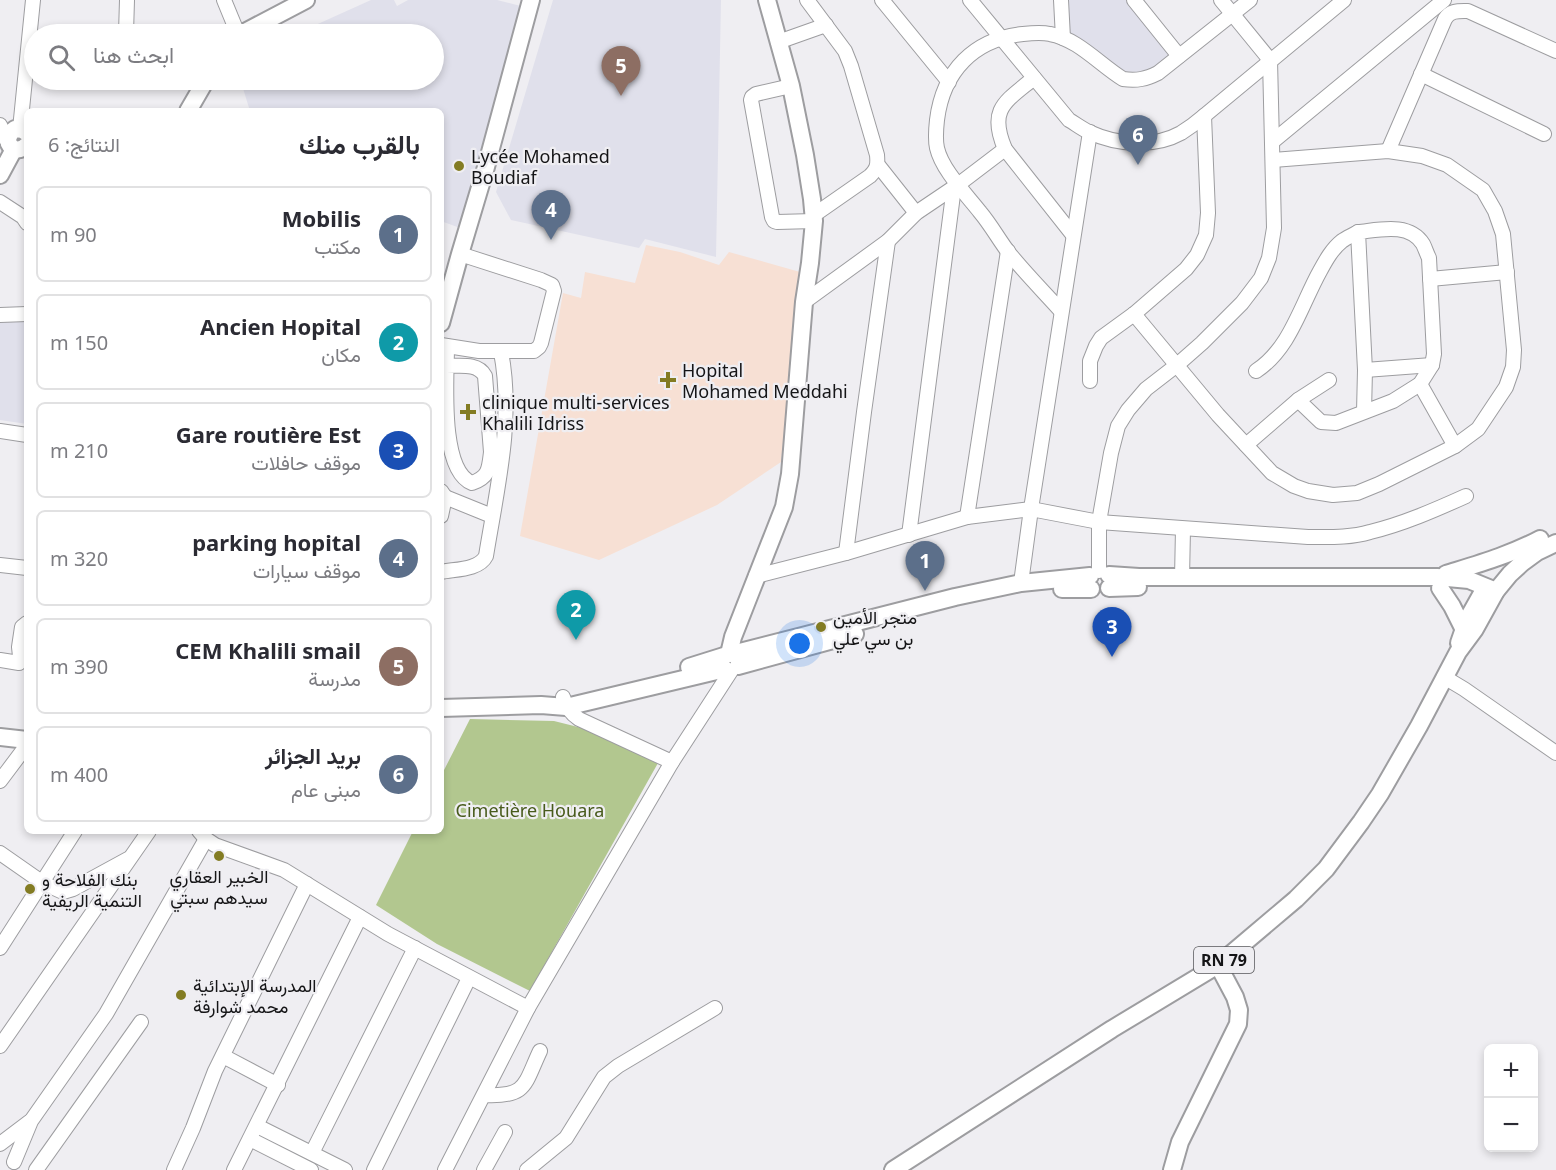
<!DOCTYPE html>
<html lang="ar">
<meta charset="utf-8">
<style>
body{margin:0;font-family:"Noto Sans",Vazirmatn,sans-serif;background:#f2f2f3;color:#2b2b33;direction:rtl}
.controls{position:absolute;right:18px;bottom:18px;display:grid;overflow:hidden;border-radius:9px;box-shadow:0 3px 9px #0003}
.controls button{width:54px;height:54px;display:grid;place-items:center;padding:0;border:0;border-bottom:2px solid #e1e1e2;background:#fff;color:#2b2b33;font:30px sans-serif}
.you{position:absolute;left:800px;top:644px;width:21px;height:21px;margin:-15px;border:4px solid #fff;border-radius:50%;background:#1a73e8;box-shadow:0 0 0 9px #1a73e833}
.badge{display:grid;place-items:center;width:39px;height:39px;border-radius:50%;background:#1a73e8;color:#fff;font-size:20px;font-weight:700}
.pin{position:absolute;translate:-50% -50px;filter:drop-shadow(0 2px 3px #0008)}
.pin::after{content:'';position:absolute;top:32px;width:21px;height:18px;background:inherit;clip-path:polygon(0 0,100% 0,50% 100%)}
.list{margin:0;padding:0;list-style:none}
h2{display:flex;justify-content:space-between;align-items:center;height:78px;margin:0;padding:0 24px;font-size:26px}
h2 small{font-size:20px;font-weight:400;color:#7c7c81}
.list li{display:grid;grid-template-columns:39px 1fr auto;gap:18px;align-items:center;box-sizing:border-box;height:96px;margin:0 12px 12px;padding:0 12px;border:2px solid #e1e1e2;border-radius:9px}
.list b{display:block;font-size:22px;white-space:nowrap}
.list p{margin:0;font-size:20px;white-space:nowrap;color:#7c7c81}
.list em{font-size:20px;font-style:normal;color:#7c7c81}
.icon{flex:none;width:33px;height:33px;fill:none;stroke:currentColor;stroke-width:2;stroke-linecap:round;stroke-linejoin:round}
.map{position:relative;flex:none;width:1556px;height:1170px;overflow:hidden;direction:ltr}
.search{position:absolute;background:#fff;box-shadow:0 3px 9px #0003;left:24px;top:24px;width:420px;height:66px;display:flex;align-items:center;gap:15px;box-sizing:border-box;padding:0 21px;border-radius:33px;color:#7c7c81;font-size:22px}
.panel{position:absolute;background:#fff;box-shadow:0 3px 9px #0003;left:24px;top:108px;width:420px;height:726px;border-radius:9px;direction:rtl}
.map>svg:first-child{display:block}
</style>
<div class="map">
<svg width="1556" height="1170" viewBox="0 0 1556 1170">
<rect width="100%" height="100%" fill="#efeef2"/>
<!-- built -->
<g fill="#e0e0eb">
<path d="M371 0H394L397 6 408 0H497L521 6 460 228 441 221V111H250L241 82 245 80H434V34H297L300 32Z"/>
<path d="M553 0H721L716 257 645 239 639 248 511 220 496 192Z"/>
<path d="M1068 0H1128L1171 53 1150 71 1130 74 1118 70 1112 67 1096 49 1070 33Z"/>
<path d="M0 318 27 321V424L0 420Z"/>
</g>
<!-- medical -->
<path fill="#f7e0d4" d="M646 245 680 252 719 265 729 252 800 272 781 462 717 505 599 560 520 536 563 293 581 298 585 272 635 283Z"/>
<!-- green -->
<path fill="#b2c78f" d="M470 719 554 721 582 728 658 763 530 991 437 944 376 905 413 831H441V776Z"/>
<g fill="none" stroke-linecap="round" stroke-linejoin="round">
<!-- minor casing -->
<g stroke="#9d9da0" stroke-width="16">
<g id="minor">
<path d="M224 0 238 34"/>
<path d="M807 0 845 51 851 66 877 155C878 165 877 169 870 176L814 215"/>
<path d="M882 0 949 82"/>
<path d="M970 0 1069 120C1076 124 1082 129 1089 132 1117 145 1154 148 1181 133 1189 128 1197 122 1204 116L1344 0"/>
<path d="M1061 0 1063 38"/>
<path d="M1134 0 1179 56"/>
<path d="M126 33 127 0"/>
<path d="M778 42 826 25"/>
<path d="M1421 74 1544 134"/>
<path d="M1034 78C1005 102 988 109 1005 149L1073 235"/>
<path d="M791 86 756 94 752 97 751 100 772 217 774 221 777 222 814 221"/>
<path d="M0 125 7 141"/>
<path d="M20 129 33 0"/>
<path d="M1272 142 1444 0"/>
<path d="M1388 151 1445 19C1450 10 1459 11 1468 11L1556 51"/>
<path d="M878 165 916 213"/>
<path d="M0 202 23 217 27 223"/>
<path d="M1430 279 1507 272"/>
<path d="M804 302 888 241 916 213 959 184 1005 149"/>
<path d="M1061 311C1044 292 1025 273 1009 253 999 240 991 225 980 212 966 194 942 170 937 148 935 139 936 129 937 120 943 71 974 39 1023 34 1032 33 1041 32 1050 34 1078 39 1100 65 1123 79 1137 81 1146 79 1158 73L1250 0"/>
<path d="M1134 314 1218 415 1272 473 1294 486 1308 491 1333 495 1357 493 1379 484 1455 446 1478 429 1506 387 1513 367 1514 350 1503 234 1495 211 1483 190 1447 165 1422 156 1388 151 1273 160"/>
<path d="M0 315 27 314"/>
<path d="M441 345 479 351H534L539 347 541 343 554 291 552 285 541 280 460 254"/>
<path d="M447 347C447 377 439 470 472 483 489 477 489 469 491 452L485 376C478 363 461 366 447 366"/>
<path d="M1365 370 1432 365"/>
<path d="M1256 371C1290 349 1301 305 1320 271 1326 260 1332 249 1342 241 1346 238 1353 235 1358 232"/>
<path d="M1090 381V361L1096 346 1101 338 1134 314 1186 269 1197 255 1206 235 1208 213 1204 116"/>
<path d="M1420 384 1455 446"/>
<path d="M1298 400 1321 422 1336 423 1393 401 1420 384 1432 365 1434 354 1429 258C1427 254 1425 248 1423 244 1409 222 1379 230 1358 232L1365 370 1364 412"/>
<path d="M0 431 27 435"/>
<path d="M1246 445 1298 400 1329 380"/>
<path d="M441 491 445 497 441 516"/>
<path d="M445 497 492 516"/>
<path d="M967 517 1008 251"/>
<path d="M909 535 954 187"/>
<path d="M846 553 864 412 888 241"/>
<path d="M0 565 27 568"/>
<path d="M1099 571V522L1111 453 1118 426 1128 410 1146 389 1177 365 1202 343 1242 303 1261 278 1269 258 1274 228 1270 60 1221 0"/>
<path d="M441 572C455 569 479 570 486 556 497 488 514 420 501 352"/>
<path d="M756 576 846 553 967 517 1031 509 1099 522 1308 537C1329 537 1350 538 1370 532 1403 524 1435 510 1466 496"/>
<path d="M1182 578 1183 529"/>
<path d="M1021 583 1031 509 1090 132"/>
<path d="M0 660 19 663 20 656 19 647 22 627 27 623"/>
<path d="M1444 677 1464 689 1556 753"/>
<path d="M563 697C566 707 570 713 579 719L672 762"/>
<path d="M0 781 27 745"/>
<path d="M199 831 206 839 215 845 284 870 388 934 528 1008"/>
<path d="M0 853 43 883 63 892 73 889 128 859"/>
<path d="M0 948 75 831"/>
<path d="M0 1046 149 831"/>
<path d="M223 1056 278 1085"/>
<path d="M485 1095C527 1097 524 1085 540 1051"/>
<path d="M257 1126 345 1170"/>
<path d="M250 1139 311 1170"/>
<path d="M0 1144 29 1122"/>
<path d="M312 1153 415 948"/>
<path d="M14 1162 31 1121 106 1014 206 839"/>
<path d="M36 1170 141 1022"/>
<path d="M174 1170 193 1128 215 1071 307 884"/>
<path d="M234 1170 360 917"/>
<path d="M374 1170 469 978"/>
<path d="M445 1170 528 1008 672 762 731 671"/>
<path d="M484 1170 505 1132"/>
<path d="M527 1170 566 1138 604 1077 618 1066 715 1008"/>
</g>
</g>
<!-- major casing -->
<g stroke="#9d9da0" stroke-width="20">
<g id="major">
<path d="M241 34 306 0"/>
<path d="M188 111 206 80"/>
<path d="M27 133 23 130 15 129C0 139 13 158 27 145"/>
<path d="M0 175 14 149"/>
<path d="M441 323 460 254 486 167 531 0"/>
<path d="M1446 574C1478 564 1510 555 1540 539"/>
<path d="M1109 575 1139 577H1437L1469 580 1496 591"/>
<path d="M1109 588 1138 587"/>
<path d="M1440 588 1452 606 1463 628"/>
<path d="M1062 589H1091"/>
<path d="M1459 643 1467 620 1485 588"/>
<path d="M729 654 733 637 784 507 790 474 804 302 810 263 814 221 812 199 805 155 791 86 767 0"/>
<path d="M732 654 955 597 1021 583 1090 576"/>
<path d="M738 666 855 634"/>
<path d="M689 667 724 656"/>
<path d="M441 708 541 705 566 707 725 669"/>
<path d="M0 737 27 740"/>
<path d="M893 1170 1112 1029 1218 965 1296 899 1326 869 1361 822 1380 794 1419 726 1458 652 1475 629 1496 591 1510 574 1522 563 1537 552 1556 543"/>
<path d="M1172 1170 1180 1142 1238 1024 1239 1010 1235 997 1218 965"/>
</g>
</g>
<!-- minor -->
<use href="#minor" stroke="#fff" stroke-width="14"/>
<!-- major -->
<use href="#major" stroke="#fff" stroke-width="16"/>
</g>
<!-- markers -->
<g fill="#837c23" stroke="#efeef2" stroke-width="2">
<circle cx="459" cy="166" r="6"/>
<path d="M665 371h6v6h6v6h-6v6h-6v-6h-6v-6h6z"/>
<path d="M465 403h6v6h6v6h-6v6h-6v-6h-6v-6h6z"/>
<circle cx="821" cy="627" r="6"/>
<circle cx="219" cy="856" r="6"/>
<circle cx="30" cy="889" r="6"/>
<circle cx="181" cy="995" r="6"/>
</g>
<g text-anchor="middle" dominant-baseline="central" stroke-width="4.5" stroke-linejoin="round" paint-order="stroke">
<!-- shield labels -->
<rect fill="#efeef2" stroke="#565659" stroke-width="1.5" x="1194" y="947" width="60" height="26" rx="4.5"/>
<g font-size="16" font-weight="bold" fill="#151517">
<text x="1224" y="960">RN 79</text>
</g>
<!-- poi labels -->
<g font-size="18" fill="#151517" stroke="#efeef2" text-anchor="start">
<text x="471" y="156">Lycée Mohamed<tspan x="471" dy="21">Boudiaf</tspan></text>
<text x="682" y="370">Hopital<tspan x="682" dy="21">Mohamed Meddahi</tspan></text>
<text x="482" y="402">clinique multi-services<tspan x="482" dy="21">Khalili Idriss</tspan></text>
<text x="833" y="617">متجر الأمين<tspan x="833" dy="21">بن سي علي</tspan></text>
<text x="219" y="876" text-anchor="middle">الخبير العقاري<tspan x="219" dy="21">سيدهم سبتي</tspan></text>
<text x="42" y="879">بنك الفلاحة و<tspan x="42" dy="21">التنمية الريفية</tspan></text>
<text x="193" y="985">المدرسة الإبتدائية<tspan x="193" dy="21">محمد شوارفة</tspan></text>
</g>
<!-- park labels -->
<g font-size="18" fill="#485b1c" stroke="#efeef2">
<text x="530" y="810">Cimetière Houara</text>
</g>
</g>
</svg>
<div class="controls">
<button>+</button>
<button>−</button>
</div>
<div class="you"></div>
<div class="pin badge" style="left:925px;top:591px;background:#5c6f8a">1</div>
<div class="pin badge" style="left:576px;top:640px;background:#0f9aa8">2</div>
<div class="pin badge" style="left:1112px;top:657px;background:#1a4fb4">3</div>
<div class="pin badge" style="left:551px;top:240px;background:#5c6f8a">4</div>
<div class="pin badge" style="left:621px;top:96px;background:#8d6e63">5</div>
<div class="pin badge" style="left:1138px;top:165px;background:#5c6f8a">6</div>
<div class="search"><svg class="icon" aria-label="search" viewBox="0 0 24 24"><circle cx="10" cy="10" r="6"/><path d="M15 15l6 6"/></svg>ابحث هنا</div>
<section class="panel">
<h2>بالقرب منك<small>النتائج: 6</small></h2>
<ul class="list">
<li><span class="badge" style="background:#5c6f8a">1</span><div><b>Mobilis</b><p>مكتب</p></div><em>90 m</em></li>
<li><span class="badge" style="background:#0f9aa8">2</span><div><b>Ancien Hopital</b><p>مكان</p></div><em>150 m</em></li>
<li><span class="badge" style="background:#1a4fb4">3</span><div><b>Gare routière Est</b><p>موقف حافلات</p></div><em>210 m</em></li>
<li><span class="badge" style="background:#5c6f8a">4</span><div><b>parking hopital</b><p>موقف سيارات</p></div><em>320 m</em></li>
<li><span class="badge" style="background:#8d6e63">5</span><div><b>CEM Khalili smail</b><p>مدرسة</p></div><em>390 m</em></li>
<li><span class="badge" style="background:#5c6f8a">6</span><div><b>بريد الجزائر</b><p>مبنى عام</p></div><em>400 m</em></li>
</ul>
</section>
</div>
